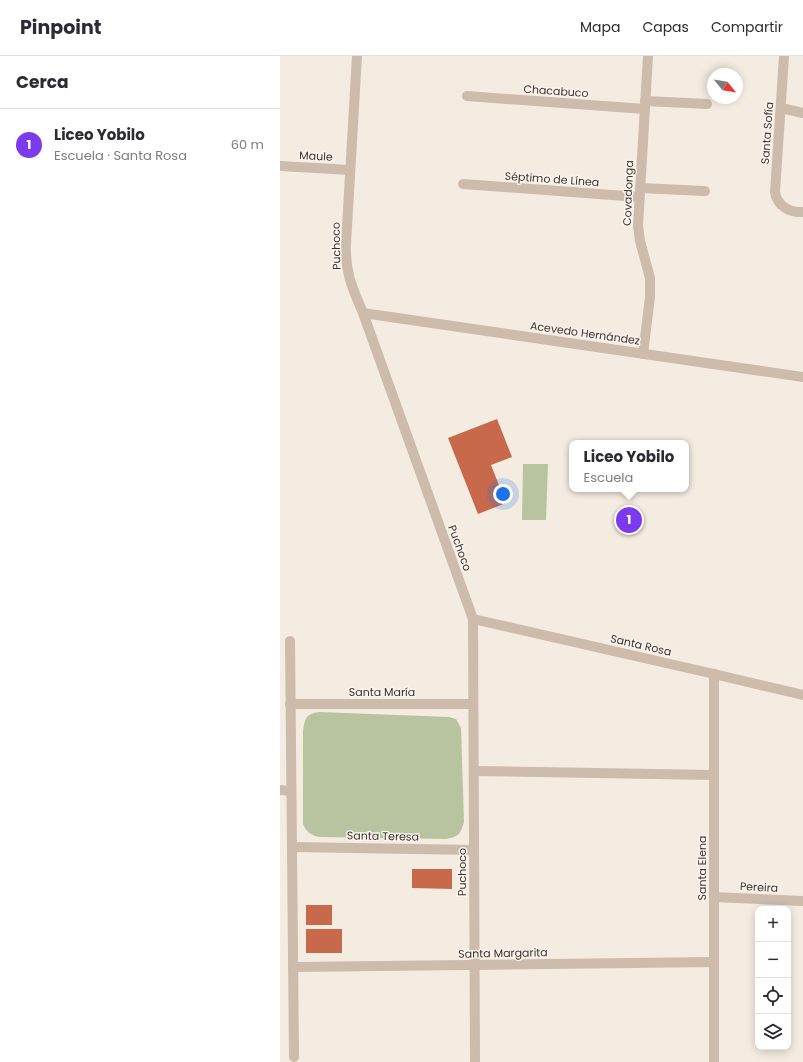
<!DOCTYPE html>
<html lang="es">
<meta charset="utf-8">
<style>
body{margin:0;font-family:Poppins,sans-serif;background:#f2f2f3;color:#2b2b33}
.controls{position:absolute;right:12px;bottom:12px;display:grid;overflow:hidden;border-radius:8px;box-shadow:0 2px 10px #0003}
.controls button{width:36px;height:36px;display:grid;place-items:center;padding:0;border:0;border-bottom:1px solid #e1e1e2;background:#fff;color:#2b2b33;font:20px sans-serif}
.compass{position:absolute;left:427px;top:12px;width:36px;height:36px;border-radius:50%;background:#fff;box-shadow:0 2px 10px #0003;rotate:120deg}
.you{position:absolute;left:223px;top:438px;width:14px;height:14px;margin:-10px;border:3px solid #fff;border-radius:50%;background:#1a73e8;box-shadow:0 0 0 6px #1a73e833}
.badge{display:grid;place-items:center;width:26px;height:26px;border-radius:50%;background:#7c3aed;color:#fff;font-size:13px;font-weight:700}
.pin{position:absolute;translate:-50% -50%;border:2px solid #fff;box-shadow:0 1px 4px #0006}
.popup{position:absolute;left:289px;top:384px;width:120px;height:52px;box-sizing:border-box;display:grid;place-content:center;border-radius:8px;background:#fff;filter:drop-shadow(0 1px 3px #0005);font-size:13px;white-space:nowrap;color:#7c7c81}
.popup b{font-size:15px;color:#2b2b33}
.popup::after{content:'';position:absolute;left:50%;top:100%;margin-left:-8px;border:8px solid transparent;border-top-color:#fff}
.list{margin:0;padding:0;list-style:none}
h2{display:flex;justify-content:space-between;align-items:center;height:52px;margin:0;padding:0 16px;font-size:17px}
h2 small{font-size:13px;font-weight:400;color:#7c7c81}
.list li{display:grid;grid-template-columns:26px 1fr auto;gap:12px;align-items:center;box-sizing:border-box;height:72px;padding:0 16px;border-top:1px solid #e1e1e2}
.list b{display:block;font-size:15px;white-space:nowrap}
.list p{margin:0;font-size:13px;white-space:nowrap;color:#7c7c81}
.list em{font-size:13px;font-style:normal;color:#7c7c81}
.icon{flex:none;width:22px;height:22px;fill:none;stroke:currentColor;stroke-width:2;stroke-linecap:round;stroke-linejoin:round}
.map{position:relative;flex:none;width:523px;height:1006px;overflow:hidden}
header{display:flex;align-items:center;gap:24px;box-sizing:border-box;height:56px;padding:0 20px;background:#fff;border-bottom:1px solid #e1e1e2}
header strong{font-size:19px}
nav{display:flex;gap:22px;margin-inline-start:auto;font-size:14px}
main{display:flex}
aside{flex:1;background:#fff}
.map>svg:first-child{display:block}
</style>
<header>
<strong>Pinpoint</strong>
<nav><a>Mapa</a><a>Capas</a><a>Compartir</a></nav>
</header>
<main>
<aside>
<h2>Cerca<small></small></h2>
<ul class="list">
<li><span class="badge">1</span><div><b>Liceo Yobilo</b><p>Escuela · Santa Rosa</p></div><em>60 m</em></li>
</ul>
</aside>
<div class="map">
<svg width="523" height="1006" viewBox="0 0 523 1006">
<rect width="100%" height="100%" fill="#f4ebe1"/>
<!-- green -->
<g fill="#b8c4a0">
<path d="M243 408H268L266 464H242Z"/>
<path d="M39 656 169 661 176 663 181 672 184 766C180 779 179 780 166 783L39 781C31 779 26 776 23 768V675C25 662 26 658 39 656Z"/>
</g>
<!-- building -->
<g fill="#c8694b">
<path d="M217 363 232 401 211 409 226 447 198 458 168 382Z"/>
<path d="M132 813H172V833L132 832Z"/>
<rect x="26" y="849" width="26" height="20"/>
<rect x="26" y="873" width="36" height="24"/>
</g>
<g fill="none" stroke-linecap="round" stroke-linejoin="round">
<!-- minor -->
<g stroke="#cdbbac" stroke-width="10">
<path d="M77 0 66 188C65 217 72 231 83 257L193 563 195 1006"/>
<path d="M504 0 495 136C497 150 510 157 523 156"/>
<path d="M187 40 365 53"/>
<path d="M365 45 427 48"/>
<path d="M501 52 523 57"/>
<path d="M0 110 70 114"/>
<path d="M183 128 359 141"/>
<path d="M360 132 425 135"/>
<path d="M83 257 523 321"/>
<path d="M363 298 370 241V222L360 185 358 170 368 0"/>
<path d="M193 563 434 618 523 639"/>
<path d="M10 585 14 1001"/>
<path d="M434 618V1006"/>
<path d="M10 648H193"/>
<path d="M194 715 434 719"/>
<path d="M0 734 11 735"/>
<path d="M12 791 194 794"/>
<path d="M434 841 523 845"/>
<path d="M13 911 434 906"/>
</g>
</g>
<g text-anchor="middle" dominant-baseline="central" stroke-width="3" stroke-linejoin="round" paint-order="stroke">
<!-- street labels -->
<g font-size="11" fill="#3b302b" stroke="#fbf5ee">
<text transform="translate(276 35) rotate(4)">Chacabuco</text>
<text transform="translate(487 77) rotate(-86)">Santa Sofía</text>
<text transform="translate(36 100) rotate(3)">Maule</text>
<text transform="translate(272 123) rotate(4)">Séptimo de Línea</text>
<text transform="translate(348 137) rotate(-88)">Covadonga</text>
<text transform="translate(56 190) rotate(-91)">Puchoco</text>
<text transform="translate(305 277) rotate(8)">Acevedo Hernández</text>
<text transform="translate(180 492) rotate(70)">Puchoco</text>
<text transform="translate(361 589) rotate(13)">Santa Rosa</text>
<text x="102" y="636">Santa María</text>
<text transform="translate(103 780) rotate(1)">Santa Teresa</text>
<text transform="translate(422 812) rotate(-90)">Santa Elena</text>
<text transform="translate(182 816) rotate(-90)">Puchoco</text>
<text transform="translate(479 831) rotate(3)">Pereira</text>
<text transform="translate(223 897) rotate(-1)">Santa Margarita</text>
</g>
</g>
</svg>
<div class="controls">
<button>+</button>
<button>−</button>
<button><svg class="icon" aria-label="locate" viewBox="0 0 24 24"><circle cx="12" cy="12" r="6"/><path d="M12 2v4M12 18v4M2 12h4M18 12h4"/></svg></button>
<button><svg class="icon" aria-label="layers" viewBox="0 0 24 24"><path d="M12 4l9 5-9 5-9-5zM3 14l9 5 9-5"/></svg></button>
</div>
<svg class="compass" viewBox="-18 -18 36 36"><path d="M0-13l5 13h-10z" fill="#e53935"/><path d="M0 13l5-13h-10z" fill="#7c7c81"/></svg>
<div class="you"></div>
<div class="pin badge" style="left:349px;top:464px">1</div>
<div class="popup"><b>Liceo Yobilo</b>Escuela</div>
</div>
</main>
